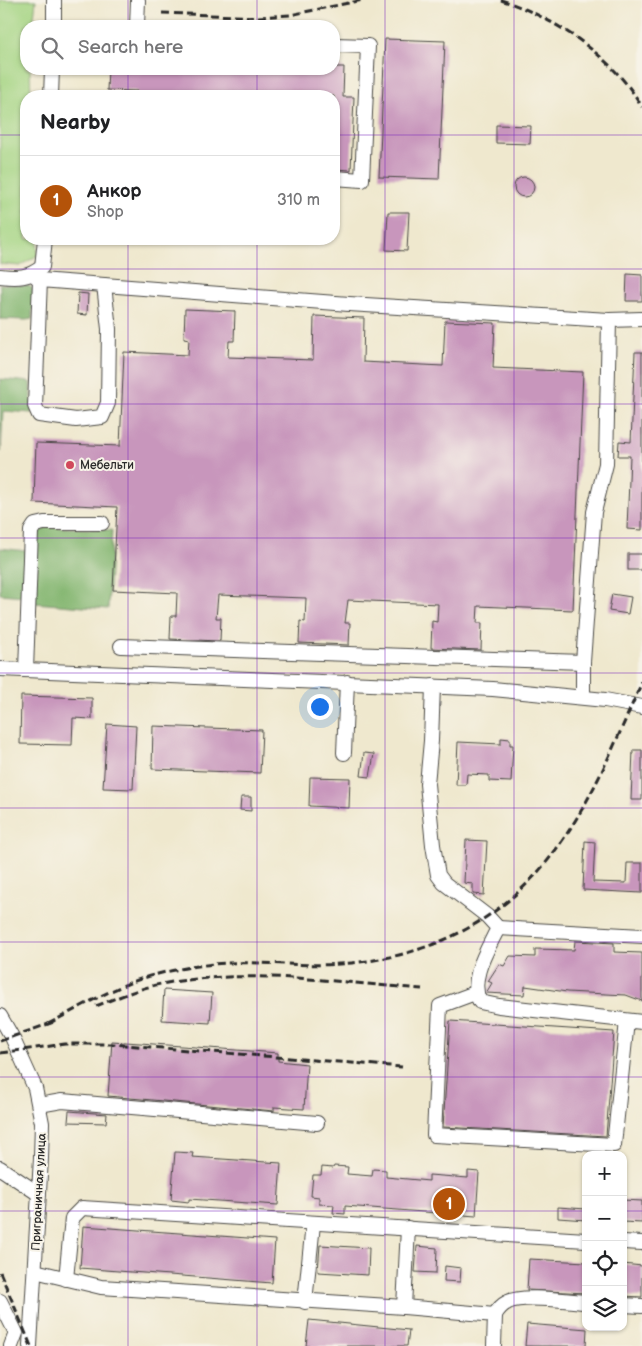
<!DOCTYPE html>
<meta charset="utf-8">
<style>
body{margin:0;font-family:"Balsamiq Sans",sans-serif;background:#f6f6f6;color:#202124}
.controls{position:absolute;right:15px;bottom:15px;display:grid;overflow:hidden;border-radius:10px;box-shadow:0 1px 4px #0004}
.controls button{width:45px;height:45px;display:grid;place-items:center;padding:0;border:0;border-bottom:1px solid #e0e0e0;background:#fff;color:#202124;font:25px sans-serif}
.you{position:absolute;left:319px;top:706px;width:18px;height:18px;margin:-12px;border:4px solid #fff;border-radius:50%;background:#1a73e8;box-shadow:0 0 0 8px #1a73e833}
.badge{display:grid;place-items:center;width:32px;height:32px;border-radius:50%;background:#b45309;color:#fff;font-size:16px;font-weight:700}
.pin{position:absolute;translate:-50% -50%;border:2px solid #fff;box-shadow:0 1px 5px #0006}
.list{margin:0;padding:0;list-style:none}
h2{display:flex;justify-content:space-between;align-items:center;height:65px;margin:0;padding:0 20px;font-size:21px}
h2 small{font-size:16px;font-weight:400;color:#757577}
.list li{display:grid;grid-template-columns:32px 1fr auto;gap:15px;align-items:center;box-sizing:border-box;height:90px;padding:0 20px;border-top:1px solid #e0e0e0}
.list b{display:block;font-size:19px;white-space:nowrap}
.list p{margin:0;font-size:16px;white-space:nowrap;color:#757577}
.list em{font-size:16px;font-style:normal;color:#757577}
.icon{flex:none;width:28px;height:28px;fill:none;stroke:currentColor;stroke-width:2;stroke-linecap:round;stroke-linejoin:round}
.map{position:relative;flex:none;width:642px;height:1346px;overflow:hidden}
.search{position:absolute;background:#fff;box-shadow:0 1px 4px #0004;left:20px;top:20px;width:320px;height:55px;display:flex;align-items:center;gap:12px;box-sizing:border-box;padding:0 18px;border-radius:20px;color:#757577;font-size:19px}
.panel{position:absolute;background:#fff;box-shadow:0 1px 4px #0004;left:20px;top:90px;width:320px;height:155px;border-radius:20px}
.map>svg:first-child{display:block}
</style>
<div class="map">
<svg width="642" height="1346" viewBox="0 0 642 1346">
<rect width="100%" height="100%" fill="#f7f3e8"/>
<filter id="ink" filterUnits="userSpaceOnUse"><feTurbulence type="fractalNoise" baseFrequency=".02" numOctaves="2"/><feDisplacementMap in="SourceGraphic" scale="10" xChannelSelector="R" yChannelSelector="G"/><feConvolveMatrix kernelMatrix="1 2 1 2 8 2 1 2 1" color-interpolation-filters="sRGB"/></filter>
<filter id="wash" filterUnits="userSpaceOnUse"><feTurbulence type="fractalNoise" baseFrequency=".0096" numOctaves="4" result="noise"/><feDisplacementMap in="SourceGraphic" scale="20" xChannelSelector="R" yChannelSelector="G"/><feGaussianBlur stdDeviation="1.12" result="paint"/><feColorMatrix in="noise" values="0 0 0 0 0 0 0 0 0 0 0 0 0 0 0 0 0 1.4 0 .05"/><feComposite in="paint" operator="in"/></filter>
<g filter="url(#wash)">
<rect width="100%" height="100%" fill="#efe8ce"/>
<!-- green -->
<path fill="#a4d482" stroke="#688056" d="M0 0H36L33 26H26V69H30L31 96H26V239H37L38 255 20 266 0 264Z"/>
<!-- forest -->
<g fill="#83b670" stroke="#57704e">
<path d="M0 284 29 286 33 289 32 319 26 320 0 319Z"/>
<path d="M0 379 30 382 32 413 3 411 1 452Z"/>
<path d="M47 527 112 530 108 609 35 603 36 543 40 531Z"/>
<path d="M0 548 26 551 24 596 0 594Z"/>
</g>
<g id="blocks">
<!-- building -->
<g fill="#c896bc">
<path d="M385 39 445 41 439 179 379 177Z"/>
<path d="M334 67H344L343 97H354L351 170 334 169V96H137V91L107 90 108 69H334Z"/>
<path d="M496 125 531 126 530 144 496 143Z"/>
<circle cx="524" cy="187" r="10"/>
<path d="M388 212H409L407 251 386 250Z"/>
<path d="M627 274 642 275V301H626Z"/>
<path d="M78 293 88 294 87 315 77 314Z"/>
<path d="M185 309 235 311 234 341H229L228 357 313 360 314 316 364 318 363 362 443 366 445 321 495 323 493 368 583 372 573 610 478 606 477 623H482L481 650 431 648 432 621 437 622 438 604 348 600 345 623H350L349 645 299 643 300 621 305 622 306 598 218 595 216 618H221L220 641 170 639 171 616H176L177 593 113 590 117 507 34 503 35 470 36 443 120 446 124 352 188 355 189 339 184 338Z"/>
<path d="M635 352H642V530L627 529 630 456H618L619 441 631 442Z"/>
<rect x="628" y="554" width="14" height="16"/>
<path d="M612 594 631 597 628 614 609 611Z"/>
<path d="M21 696 92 698V719L73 718 72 745 20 744Z"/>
<path d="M107 724 136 726 133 789 103 788Z"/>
<path d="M153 726 262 730 260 773 152 769Z"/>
<path d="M501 738 510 739V745H513L511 782 489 781V775L467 774 466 785H456L458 742 501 744Z"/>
<path d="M633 750H642V800H631Z"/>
<path d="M364 753 374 754 370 777 361 776Z"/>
<path d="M310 777 350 778 349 808 309 806Z"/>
<path d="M241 797H251V811L240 810Z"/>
<path d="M466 840 487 841 484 895 473 894V884L464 883Z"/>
<path d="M585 841 595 842 593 882 626 883 627 863H642V893L583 890Z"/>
<path d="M575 941 614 943V952L642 953V1001L626 995 567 992 525 986 524 995 486 993 492 983 488 981 499 964 504 966 510 956 535 957V949L574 950Z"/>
<path d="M164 990 212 993 210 1023 162 1020Z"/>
<path d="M450 1021 614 1032 606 1136 443 1127Z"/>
<path d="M112 1041 278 1053V1061L307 1064 304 1109 274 1107V1111L108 1096Z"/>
<path d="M69 1111 107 1114 106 1123 68 1122Z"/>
<path d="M175 1152 193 1153 192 1157 281 1163 278 1205 189 1199V1202L171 1200Z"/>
<path d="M334 1166 348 1167 347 1174 372 1176 373 1169 386 1170V1177L429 1181V1175L468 1178V1171L479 1172 476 1216 345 1206V1214L333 1213 334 1205 319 1204V1197L311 1196 313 1175H321L322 1167 333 1168Z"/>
<path d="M623 1200 642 1201V1223L623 1222Z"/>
<path d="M558 1207 586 1209V1220L558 1218Z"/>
<path d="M83 1226 275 1240 272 1283 80 1268Z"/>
<path d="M320 1245 369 1248 368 1275 318 1272Z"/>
<path d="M417 1246 437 1248 436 1273 415 1272Z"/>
<path d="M529 1259 586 1262V1293L527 1290Z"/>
<path d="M623 1264 642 1266V1297L623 1296Z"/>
<path d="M445 1266 461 1268 460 1282 444 1281Z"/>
<path d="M309 1320 409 1330 407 1346H306Z"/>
<path d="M527 1324 587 1329 586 1346H525Z"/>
</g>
</g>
</g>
<g filter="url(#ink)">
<use href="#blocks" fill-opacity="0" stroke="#484743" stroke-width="1"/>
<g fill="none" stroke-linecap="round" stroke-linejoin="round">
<!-- minor casing -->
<g stroke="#484743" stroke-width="16">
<g id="minor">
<path d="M54 26V0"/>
<path d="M137 26 138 0"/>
<path d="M334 45 368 46 362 180 334 178"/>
<path d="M51 96 52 69"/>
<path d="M33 274 40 280 349 304 609 320 642 319"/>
<path d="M0 276C18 278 28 278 42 267L45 239"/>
<path d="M40 280 35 406 39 415 76 420 102 417 108 403 109 329 104 285"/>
<path d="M121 646 583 662"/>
<path d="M0 669 493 689 605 700 642 707"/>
<path d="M26 670 31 531 35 525 44 523H102"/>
<path d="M433 686 431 741 427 784 433 845 438 875 444 883 487 916 498 928C488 949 468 979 480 1002L499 1006 642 1022"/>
<path d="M583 697V662L594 512 606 464 609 320"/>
<path d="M344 753 347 682"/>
<path d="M498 928 642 936"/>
<path d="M475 993 440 1006 434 1135 614 1145 627 1021"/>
<path d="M0 1016 12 1037 35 1088 42 1123 41 1158 30 1346"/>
<path d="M39 1105 62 1101 317 1123"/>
<path d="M0 1168 39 1194"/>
<path d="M623 1242 642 1243"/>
<path d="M35 1271 101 1287 404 1307 495 1315C498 1309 502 1305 508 1302 523 1294 568 1301 586 1302"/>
<path d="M66 1279 72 1218 82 1208 586 1240"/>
<path d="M0 1301 16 1333 11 1346"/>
<path d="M305 1302 313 1224"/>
<path d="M623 1305 642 1306"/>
<path d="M404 1307 408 1228"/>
<path d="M494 1346 495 1315"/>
</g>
</g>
<!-- minor -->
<use href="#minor" stroke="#fff" stroke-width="14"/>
<!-- rail -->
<g stroke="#2b2b2b" stroke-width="3" stroke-dasharray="8 4" stroke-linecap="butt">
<path d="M501 0C554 17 615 58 642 107"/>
<path d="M162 13 259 17 290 15 363 0"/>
<path d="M96 1006C117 998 139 988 161 984 247 968 336 982 422 989"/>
<path d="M48 1024C73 1011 97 997 122 986 150 974 184 967 214 964 255 960 297 967 339 964 432 958 509 919 562 841 596 792 618 736 642 682"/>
<path d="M0 1041 54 1022"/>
<path d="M0 1053 65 1044H112L402 1067"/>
<path d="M0 1272 31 1346"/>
</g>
</g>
</g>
<!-- grid -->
<path fill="none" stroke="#7b2cbf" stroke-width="1" stroke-opacity="0.55" d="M128 0V26M257 0V26M385 0V1346M514 0V1346M128 69V96M257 69V96M0 135H26M334 135H642M128 239V1346M257 239V1346M0 269H642M0 404H642M0 538H642M0 673H642M0 808H642M0 942H642M0 1077H642M0 1211H586M623 1211H642"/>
<!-- markers -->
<circle fill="#d1495b" stroke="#f7f3e8" stroke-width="2" cx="70" cy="465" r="5"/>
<g text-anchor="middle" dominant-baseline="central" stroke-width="4" stroke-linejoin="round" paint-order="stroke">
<!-- poi labels -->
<g font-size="12" fill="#2b2b2b" stroke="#f7f3e8" text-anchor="start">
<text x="80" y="465">Мебельти</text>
</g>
<!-- street labels -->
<g font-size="12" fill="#2b2b2b" stroke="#f7f3e8">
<text transform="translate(39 1192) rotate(-87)">Приграничная улица</text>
</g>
</g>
</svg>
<div class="controls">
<button>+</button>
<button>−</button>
<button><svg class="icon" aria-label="locate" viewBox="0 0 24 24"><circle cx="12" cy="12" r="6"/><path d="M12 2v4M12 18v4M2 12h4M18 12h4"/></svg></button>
<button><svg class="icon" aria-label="layers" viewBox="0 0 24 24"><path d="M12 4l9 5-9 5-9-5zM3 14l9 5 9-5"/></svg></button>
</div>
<div class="you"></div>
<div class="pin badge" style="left:449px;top:1204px">1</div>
<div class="search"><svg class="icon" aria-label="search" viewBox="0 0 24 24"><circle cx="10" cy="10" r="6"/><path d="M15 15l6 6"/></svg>Search here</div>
<section class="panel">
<h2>Nearby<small></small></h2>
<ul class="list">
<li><span class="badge">1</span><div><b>Анкор</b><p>Shop</p></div><em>310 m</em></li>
</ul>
</section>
</div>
